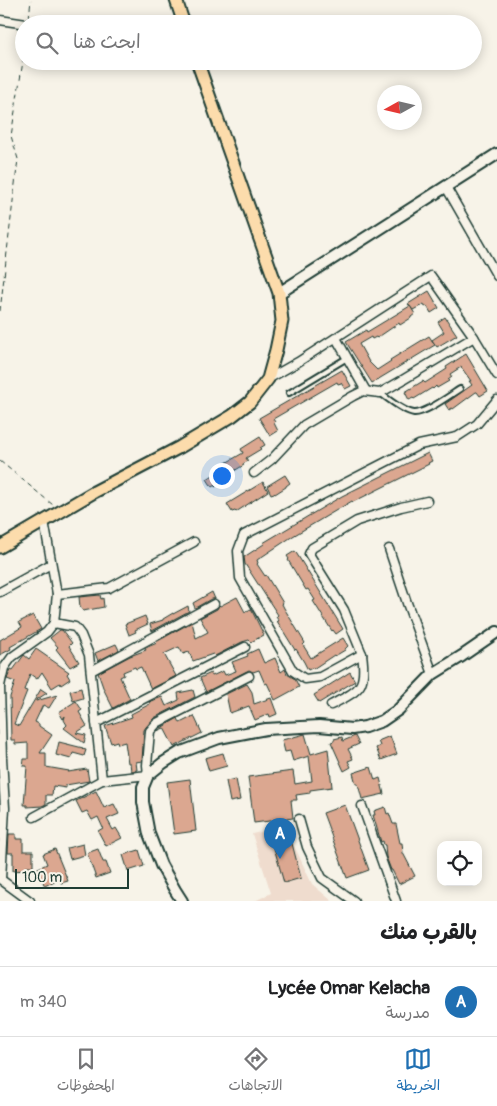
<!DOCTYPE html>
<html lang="ar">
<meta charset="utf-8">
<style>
body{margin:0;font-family:Pangolin,"Playpen Sans Arabic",sans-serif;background:#f6f6f6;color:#202124;direction:rtl}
.controls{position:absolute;right:15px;bottom:15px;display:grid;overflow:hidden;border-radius:10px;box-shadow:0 2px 12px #0003}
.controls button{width:45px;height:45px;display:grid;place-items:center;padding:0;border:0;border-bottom:1px solid #e0e0e0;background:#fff;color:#202124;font:25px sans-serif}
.compass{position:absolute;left:377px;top:85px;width:45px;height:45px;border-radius:50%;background:#fff;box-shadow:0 2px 12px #0003;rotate:262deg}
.scale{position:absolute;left:15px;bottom:12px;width:114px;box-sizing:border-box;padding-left:5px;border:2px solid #1f3d34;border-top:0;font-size:14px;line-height:18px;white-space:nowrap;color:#1f3d34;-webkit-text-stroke:4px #f7f3e8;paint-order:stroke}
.you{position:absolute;left:221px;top:475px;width:18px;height:18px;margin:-12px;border:4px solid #fff;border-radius:50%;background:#1a73e8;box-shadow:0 0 0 8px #1a73e833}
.badge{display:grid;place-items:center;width:32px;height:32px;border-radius:50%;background:#1f6fb2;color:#fff;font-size:16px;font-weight:700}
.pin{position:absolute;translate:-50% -41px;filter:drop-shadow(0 1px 2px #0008)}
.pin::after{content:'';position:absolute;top:26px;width:18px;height:15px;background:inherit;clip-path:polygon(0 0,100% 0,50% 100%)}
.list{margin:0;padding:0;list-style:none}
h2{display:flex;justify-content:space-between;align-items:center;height:65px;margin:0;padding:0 20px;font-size:21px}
h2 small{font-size:16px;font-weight:400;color:#757577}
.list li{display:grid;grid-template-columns:32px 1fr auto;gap:15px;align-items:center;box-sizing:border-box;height:70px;padding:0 20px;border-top:1px solid #e0e0e0}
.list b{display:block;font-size:19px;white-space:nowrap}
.list p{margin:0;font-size:16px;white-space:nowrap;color:#757577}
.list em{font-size:16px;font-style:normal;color:#757577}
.icon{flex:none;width:28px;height:28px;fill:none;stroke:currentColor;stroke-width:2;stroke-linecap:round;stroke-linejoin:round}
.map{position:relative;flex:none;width:497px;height:901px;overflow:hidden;direction:ltr}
.search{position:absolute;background:#fff;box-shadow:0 2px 12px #0003;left:15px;right:15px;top:15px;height:55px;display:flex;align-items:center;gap:12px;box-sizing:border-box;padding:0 18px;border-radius:28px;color:#757577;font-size:19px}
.sheet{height:135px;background:#fff}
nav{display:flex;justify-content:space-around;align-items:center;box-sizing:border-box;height:70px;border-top:1px solid #e0e0e0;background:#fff;font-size:14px;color:#757577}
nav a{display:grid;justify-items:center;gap:2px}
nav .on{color:#1f6fb2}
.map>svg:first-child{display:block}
</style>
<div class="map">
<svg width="497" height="901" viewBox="0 0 497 901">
<rect width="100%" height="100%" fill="#f7f3e8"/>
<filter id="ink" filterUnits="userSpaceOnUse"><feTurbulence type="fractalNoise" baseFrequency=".02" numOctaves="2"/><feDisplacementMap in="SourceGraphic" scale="10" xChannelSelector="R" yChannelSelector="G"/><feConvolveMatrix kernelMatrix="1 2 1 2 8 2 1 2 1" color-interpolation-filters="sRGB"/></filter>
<g filter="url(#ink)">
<!-- built -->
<path fill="#efdcce" d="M285 826 312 884 332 901H255L271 893 252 834Z"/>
<!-- building -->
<g fill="#dba790" stroke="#1f3d34">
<path d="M429 291 439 308 431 313 427 306 425 307 424 304 413 310 408 304Z"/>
<path d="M410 306 415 314 411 317V318L400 325 399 323 377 338 376 337 372 339 371 337 359 344 369 362 377 370 391 361 390 360 429 336 435 345 372 383 346 342 366 330 367 332Z"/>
<path d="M445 317 457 335 437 347 432 340 444 332 438 322Z"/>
<path d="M466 354 488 391 480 396 477 392H476L453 409 452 408 449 410 445 404 472 385 469 381H471L461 367 450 374 452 377 448 380 449 381 437 388 436 386 433 389 432 388 414 399 413 398 409 400 405 392 423 381 425 383 447 369 446 367Z"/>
<path d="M342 370 351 386 345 389 341 383 338 384 337 382 273 419 275 422 274 423 278 431 270 436 259 418Z"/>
<path d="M260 437 265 445 260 448 261 449 246 458 248 461 243 464 244 465 229 474 230 476 226 478 227 480 215 487V485L212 487 207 479 226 467 224 464 243 453 241 449Z"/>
<path d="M428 453 432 461 428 463 429 464 353 502 352 501 293 536 257 560 258 563 257 564 265 576 266 575 283 603 282 604 284 608 305 643 303 645 311 658 343 638 348 646 345 649V650L335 656 334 655 313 669 312 668 308 670 304 662 296 649 295 650 277 621H279L276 617 278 615 245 564 244 557 264 544 263 543 342 496Z"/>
<path d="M285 475 290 483 286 486V487L275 494 274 493 271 494 267 486Z"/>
<path d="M263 482 268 491 236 512 235 511 232 512 227 504Z"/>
<path d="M295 551 343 629 336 634 333 630 332 631 313 601 315 600 308 589 306 590 288 560 289 559 287 556Z"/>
<path d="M212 592 215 599H211L195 608 193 603Z"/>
<path d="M100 595 101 599 103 598 104 607 83 611 80 607 79 597Z"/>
<path d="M237 597 245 612 251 609 264 635 251 642 249 640 242 642 215 656 213 654 193 661 189 652 183 654 179 647 164 654 176 676 151 689 141 667 136 669 135 667 123 672 124 675 120 677 130 699 113 708 104 690 98 673 130 656 146 650 145 648 157 643 156 642 192 622 196 638 208 632 200 618 217 609 219 605 220 606Z"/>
<path d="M188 606 189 611 152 631 150 624 163 620V619L173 613V614Z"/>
<path d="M33 615 41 629 10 647 11 649 0 655V640L22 627 19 622Z"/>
<path d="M145 616 148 624 135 630 136 632 129 635 125 624Z"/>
<path d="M60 630H62L72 643 69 646 79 662 70 667 56 649 58 647 50 638Z"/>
<path d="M116 644 119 650 98 661 95 653Z"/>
<path d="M36 649 69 672 67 674 70 679 61 685 60 683 52 688 42 672 37 679 30 674 24 690 27 691 14 724 19 726 41 689 47 693 36 700V701L57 695 49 708 43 705 35 722 39 724V726L52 735 40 753H46V767L69 771 68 772 87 769 89 781 66 785V788L53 786 52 795H46V804L42 806 27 807V805H24L27 766H23L24 759H28V743L15 744V740H11L10 697 15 682 7 679 11 669 13 670 24 655 29 659Z"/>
<path d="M258 649 264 663 275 658 281 672 285 669 287 674 295 679 299 687 275 700 267 683 265 684 259 670 253 672 249 670 206 692 200 678 211 673 212 676 223 671 225 675 236 671 232 662 248 656 247 654Z"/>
<path d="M350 672 355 681 319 703 314 695Z"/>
<path d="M247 684 252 692 254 704 271 698 277 714 270 717 269 714 255 720 249 706 230 713 226 694Z"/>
<path d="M81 688 83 698 73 701 70 691Z"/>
<path d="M193 690 195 697 154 718 146 727 144 730 142 761 136 762 137 770 131 771 130 763H128L125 742 118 744 117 741 111 743 105 726 132 717 131 714 150 704 149 702 162 697 166 706 179 700 178 693Z"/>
<path d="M76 701 82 710 79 712 87 726 76 733 86 735 84 743 64 728 67 725 64 720 65 716 63 719 59 712Z"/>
<path d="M194 716 202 733 174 747 164 728 157 731 161 728 178 718 180 723Z"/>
<path d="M305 734 311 754 328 749 332 787 310 790V793L296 795 297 800H291L293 818 254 823 248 777 293 771 295 784 312 781 309 756 293 761 290 751 285 752 282 740Z"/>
<path d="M355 736 359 744 348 749 353 759 348 761 351 767 344 771 331 742 334 741V739L342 737 343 741Z"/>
<path d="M390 736 397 754 381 760 376 748 380 746 378 741Z"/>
<path d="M59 742 83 748 82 749 86 750 84 756 73 753 71 759 56 755Z"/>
<path d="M223 753 227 766 209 771 205 758Z"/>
<path d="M371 767 375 780 380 778 384 794 362 799 358 784H356L353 773Z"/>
<path d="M190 779 196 831 174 834 167 782Z"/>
<path d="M236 779 240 800 230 802 226 781Z"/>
<path d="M96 791 104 808 114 804 119 814 107 819 113 830 116 828 122 838 106 846 98 831 103 828 98 817 92 820 87 811 82 813 76 801Z"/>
<path d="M345 805 369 870 347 878 323 813Z"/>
<path d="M385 807 387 814 389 813 393 824H396L400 843H402L403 853 415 876 399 884 392 870H391L386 857 385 845H384L383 841 381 842 373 815H375L374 811Z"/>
<path d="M289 832 301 878 284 883 271 837Z"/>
<path d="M9 834H16V839H23V851H33V867H26V870L13 871V853H8Z"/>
<path d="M83 844 85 855 70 859 67 848Z"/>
<path d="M55 849 68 881 61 883 60 878 45 886 36 869 47 864 43 854Z"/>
<path d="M98 849 103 862H106L110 873 96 878 87 853Z"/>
<path d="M139 850 144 866 128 871 123 855Z"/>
</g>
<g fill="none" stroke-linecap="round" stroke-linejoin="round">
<!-- service casing -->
<g stroke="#1f3d34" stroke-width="8">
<g id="service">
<path d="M289 393 347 358"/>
<path d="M380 393C388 399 404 412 414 413 425 414 450 395 460 389"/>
</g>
</g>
<!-- minor casing -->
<g stroke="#1f3d34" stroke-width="11">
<g id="minor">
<path d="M0 20 26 24"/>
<path d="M446 187 497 276"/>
<path d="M336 338 366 391"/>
<path d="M268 379 298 362 431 276 474 337 497 375"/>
<path d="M254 473 272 459 304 425 353 396 363 391 380 393 401 381 474 337"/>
<path d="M427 501 401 507 357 521 312 548 309 554 344 610 362 654 320 677 305 679 293 671 240 578 238 551 244 535 419 445 457 437 477 424 497 400"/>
<path d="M389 549 407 603 433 674"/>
<path d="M0 592 51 564"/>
<path d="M57 594 109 588 194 542"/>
<path d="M54 623 75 627 81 635 89 655 102 780"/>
<path d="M91 671 214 604"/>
<path d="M0 686 4 668 12 657 47 632 54 623 57 594 44 521"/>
<path d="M0 687 2 758 5 808 1 879"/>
<path d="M331 705C359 690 367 689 362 654"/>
<path d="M96 723 245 647"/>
<path d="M362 806 396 901"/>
<path d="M34 817 102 780 148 775 147 765 150 731 157 723 249 676"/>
<path d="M299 819 307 847 322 878 354 901"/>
<path d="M0 879 30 901"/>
</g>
</g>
<!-- secondary casing -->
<g stroke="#1f3d34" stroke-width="14">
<g id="secondary">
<path d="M279 293 497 154"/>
<path d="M182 901 175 890 161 865 149 834 143 802V787L148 775 163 763 179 753 219 738 266 729 319 726 352 729 365 727 382 721 398 710 433 674 462 656 497 632"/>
</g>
</g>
<!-- primary casing -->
<g stroke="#1f3d34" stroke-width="15">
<g id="primary">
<path d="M176 0 184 24"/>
<path d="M0 547 94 492 180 447 232 416 250 402 268 379 276 350 282 321 279 293 197 61"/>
</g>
</g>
<!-- path -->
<g stroke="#1f3d34" stroke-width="1" stroke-dasharray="5 4" stroke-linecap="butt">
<path d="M29 18 31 0"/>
<path d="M0 311 18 159 11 136 24 55"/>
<path d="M0 461 53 505"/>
</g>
<!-- service -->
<use href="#service" stroke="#f7f3e8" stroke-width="4"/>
<!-- minor -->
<use href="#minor" stroke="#f7f3e8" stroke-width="8"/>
<!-- secondary -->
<use href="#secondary" stroke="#f7f3e8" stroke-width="10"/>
<!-- primary -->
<use href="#primary" stroke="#fcdcac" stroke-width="11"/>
</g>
</g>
</svg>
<div class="controls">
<button><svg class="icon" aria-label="locate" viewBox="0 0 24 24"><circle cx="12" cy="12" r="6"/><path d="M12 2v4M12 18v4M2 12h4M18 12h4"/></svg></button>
</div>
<svg class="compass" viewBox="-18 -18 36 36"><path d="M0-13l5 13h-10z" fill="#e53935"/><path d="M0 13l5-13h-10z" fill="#757577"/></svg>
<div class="scale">100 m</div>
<div class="you"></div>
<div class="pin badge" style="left:280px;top:859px">A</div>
<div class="search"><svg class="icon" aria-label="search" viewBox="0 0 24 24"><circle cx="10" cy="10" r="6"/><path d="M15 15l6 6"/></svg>ابحث هنا</div>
</div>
<section class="sheet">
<h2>بالقرب منك<small></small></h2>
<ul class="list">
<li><span class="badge">A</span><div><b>Lycée Omar Kelacha</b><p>مدرسة</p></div><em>340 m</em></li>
</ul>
</section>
<nav>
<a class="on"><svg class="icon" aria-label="map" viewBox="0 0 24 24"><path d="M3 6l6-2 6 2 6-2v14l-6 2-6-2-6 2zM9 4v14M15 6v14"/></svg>الخريطة</a>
<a><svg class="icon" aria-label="directions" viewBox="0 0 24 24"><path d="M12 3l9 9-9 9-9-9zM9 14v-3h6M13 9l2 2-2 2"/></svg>الاتجاهات</a>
<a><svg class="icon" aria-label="saved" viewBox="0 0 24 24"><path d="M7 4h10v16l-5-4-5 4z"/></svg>المحفوظات</a>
</nav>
